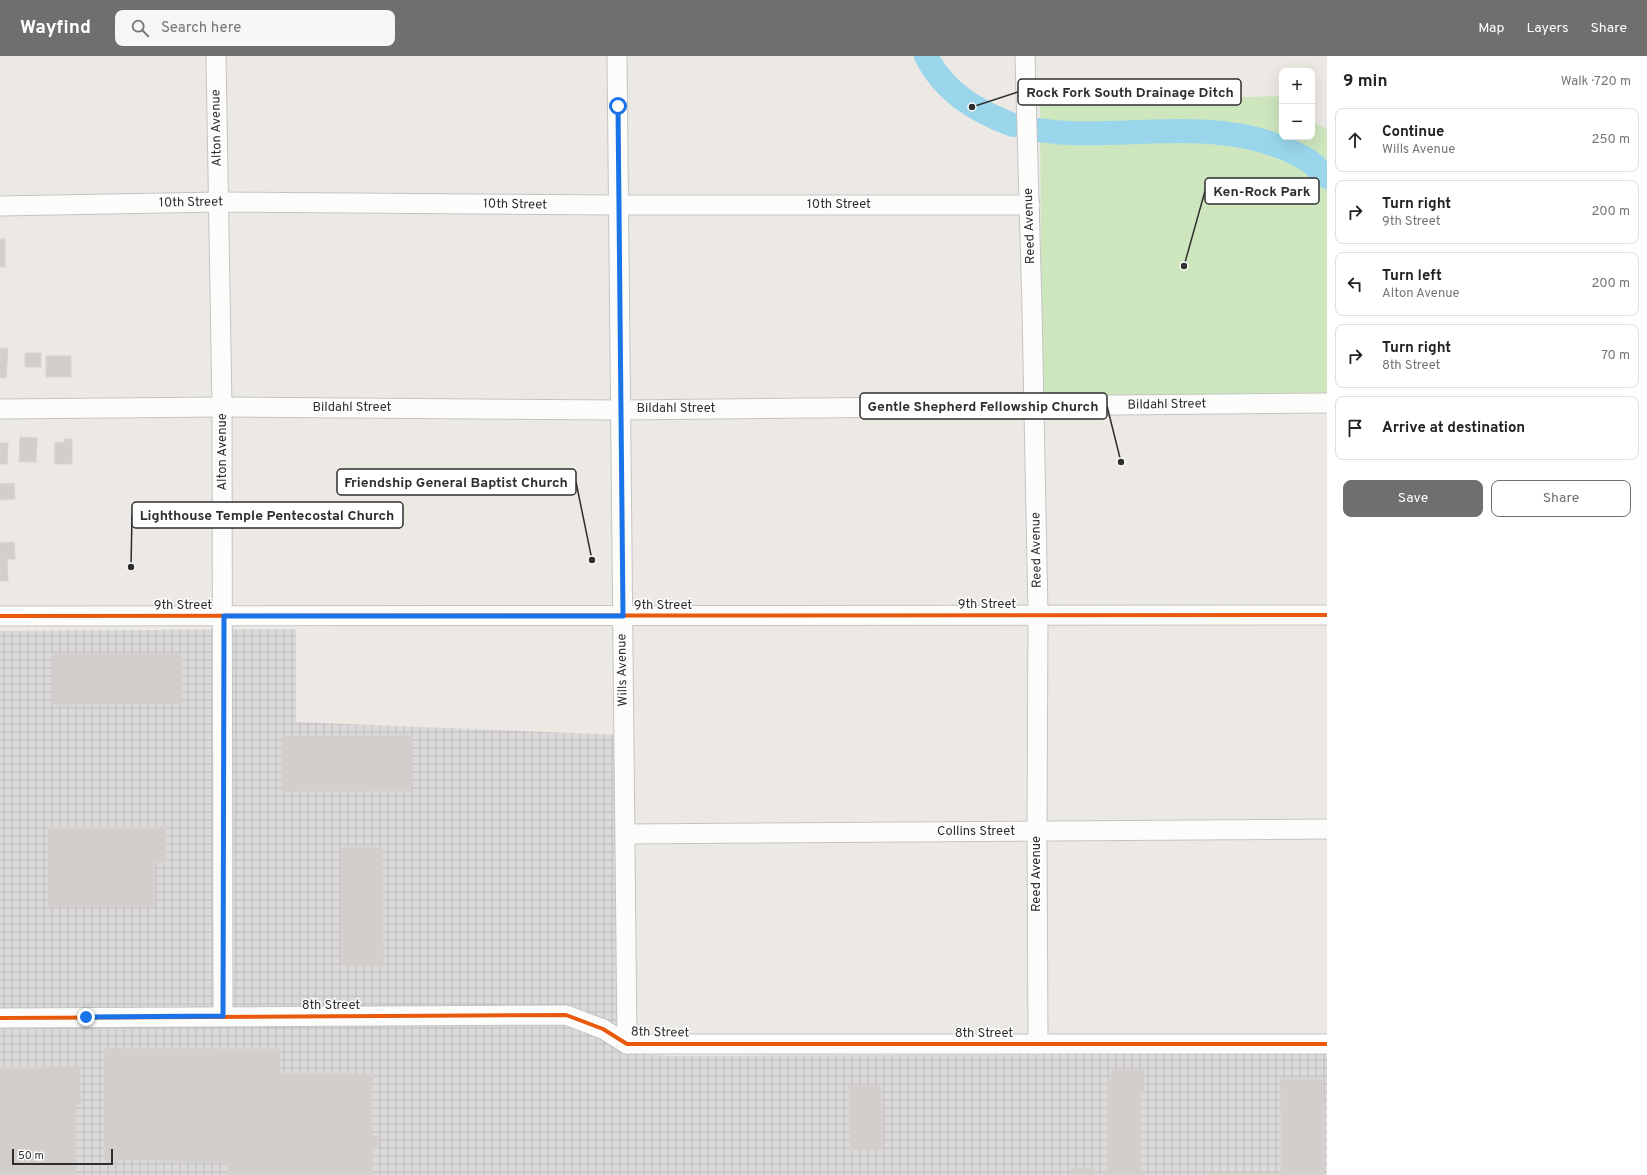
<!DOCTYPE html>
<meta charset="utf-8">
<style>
body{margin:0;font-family:Overpass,sans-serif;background:#f6f6f6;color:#222}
.controls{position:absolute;right:12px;top:12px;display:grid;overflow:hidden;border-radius:8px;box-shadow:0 4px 16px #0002}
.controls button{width:36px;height:36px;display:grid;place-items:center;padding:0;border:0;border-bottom:1px solid #e0e0e0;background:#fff;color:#222;font:20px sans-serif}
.scale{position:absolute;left:12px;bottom:10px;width:101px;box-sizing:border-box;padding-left:4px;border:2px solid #2e2e2e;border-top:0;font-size:11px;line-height:14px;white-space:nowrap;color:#2e2e2e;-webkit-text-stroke:3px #fff;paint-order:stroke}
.stop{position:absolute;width:12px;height:12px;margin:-9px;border:3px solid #1a73e8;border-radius:50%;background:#fff}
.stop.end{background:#1a73e8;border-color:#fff;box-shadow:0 1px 4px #0008}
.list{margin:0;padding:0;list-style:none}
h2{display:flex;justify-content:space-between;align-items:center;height:52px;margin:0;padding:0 16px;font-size:17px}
h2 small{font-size:13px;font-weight:400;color:#767676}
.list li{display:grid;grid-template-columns:26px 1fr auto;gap:12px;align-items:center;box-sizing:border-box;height:64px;margin:0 8px 8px;padding:0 8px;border:1px solid #e0e0e0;border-radius:8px}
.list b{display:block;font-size:15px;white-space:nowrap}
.list p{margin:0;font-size:13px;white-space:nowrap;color:#767676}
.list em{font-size:13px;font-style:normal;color:#767676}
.actions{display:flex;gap:8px;padding:12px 16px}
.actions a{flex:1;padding:9px 0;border:1px solid #706f6e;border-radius:8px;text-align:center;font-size:14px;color:#706f6e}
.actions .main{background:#706f6e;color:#fff}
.icon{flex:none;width:22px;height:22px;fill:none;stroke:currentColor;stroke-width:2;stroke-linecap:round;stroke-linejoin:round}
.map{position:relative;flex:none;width:1327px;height:1119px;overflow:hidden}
header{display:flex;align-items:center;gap:24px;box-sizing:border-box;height:56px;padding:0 20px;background:#706f6e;color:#fff}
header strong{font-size:19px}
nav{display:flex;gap:22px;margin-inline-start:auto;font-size:14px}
.search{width:280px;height:36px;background:#f6f6f6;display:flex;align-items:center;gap:10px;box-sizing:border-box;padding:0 14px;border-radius:8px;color:#767676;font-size:15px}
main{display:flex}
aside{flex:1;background:#fff}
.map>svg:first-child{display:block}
</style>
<header>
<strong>Wayfind</strong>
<div class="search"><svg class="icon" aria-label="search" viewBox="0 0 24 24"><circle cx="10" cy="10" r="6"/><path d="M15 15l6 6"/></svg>Search here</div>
<nav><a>Map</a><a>Layers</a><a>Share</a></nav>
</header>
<main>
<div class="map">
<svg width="1327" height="1119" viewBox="0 0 1327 1119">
<defs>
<pattern id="industrial-grid" width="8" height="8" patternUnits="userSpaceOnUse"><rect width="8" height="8" fill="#dcd9db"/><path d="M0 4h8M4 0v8" fill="none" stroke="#bdbbbc"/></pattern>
</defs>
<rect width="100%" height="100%" fill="#ece8e4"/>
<!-- industrial -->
<path fill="url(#industrial-grid)" d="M296 573V666L624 679 619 992 652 999 675 1000 1327 997V1119H0V575Z"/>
<!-- grass -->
<path fill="#cee6be" d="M1282 40V81H1312V66L1327 73V339L1042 340 1040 47Z"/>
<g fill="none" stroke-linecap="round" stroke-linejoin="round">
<!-- river -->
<g stroke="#99d6ec" stroke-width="24">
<path d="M926 0C944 36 976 55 1013 69"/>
<path d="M1038 74C1048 75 1058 77 1068 77 1148 80 1236 60 1309 105 1315 109 1321 116 1327 121"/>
</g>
</g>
<!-- building -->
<g fill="#d1cecb" stroke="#d7d4d0">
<rect x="0" y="183" width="5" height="28"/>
<path d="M0 292 8 293 6 322H0Z"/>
<rect x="25" y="297" width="16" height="14"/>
<rect x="46" y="300" width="25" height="21"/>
<path d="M20 381 37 382 36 406H19Z"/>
<path d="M64 383H72V408H55V386L64 387Z"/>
<path d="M0 387H8L7 408H0Z"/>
<path d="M14 427 15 443 0 444V428Z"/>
<path d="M14 486 15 503H7L8 525H0V487Z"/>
<path d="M52 598H182V648L53 649Z"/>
<path d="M412 679 411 735 282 736V680Z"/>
<path d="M48 771H166V807H154V850L48 851Z"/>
<path d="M341 791H382L384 910H342Z"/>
<path d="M104 992 280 993V1017L373 1018 372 1080H378V1092H373V1119H227V1106L104 1104Z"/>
<path d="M80 1010 81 1048 76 1049 77 1119H0V1012Z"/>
<path d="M1111 1014H1144V1035H1141V1117H1145V1119H1103V1116H1107V1023H1111Z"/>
<path d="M1280 1023H1323L1324 1119H1208V1117H1281Z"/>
<path d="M881 1029 882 1094H850L849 1030Z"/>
<path d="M1071 1112H1095V1119H1070Z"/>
</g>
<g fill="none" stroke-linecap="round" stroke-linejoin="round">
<!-- minor casing -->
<g stroke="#c5c4c5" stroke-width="21">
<g id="minor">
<path d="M216 0 222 351 223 960"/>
<path d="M617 0 627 988"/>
<path d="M1025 0 1032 252 1038 559 1037 775 1038 988"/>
<path d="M0 150 219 146 619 149H1030"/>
<path d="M0 353 222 351 621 354 1327 347"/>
<path d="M0 560 1327 559"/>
<path d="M625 778 1327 773"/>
<path d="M0 962 566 959 603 973 627 988H1327"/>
</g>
</g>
<!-- minor -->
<use href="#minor" stroke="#fcfcfb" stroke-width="19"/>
<!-- cycleway casing -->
<g stroke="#fff" stroke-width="6">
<g id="cycleway">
<path d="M0 560 1327 559"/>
<path d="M0 962 566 959 603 973 627 988H1327"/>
</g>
</g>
<!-- cycleway -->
<use href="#cycleway" stroke="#e8590c" stroke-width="4"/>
</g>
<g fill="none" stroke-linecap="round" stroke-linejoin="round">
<!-- route -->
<path stroke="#1a73e8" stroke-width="5" d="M86 961 223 960 224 560H623L618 50"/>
</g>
<g text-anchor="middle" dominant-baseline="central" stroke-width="3" stroke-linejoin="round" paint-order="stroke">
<!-- street labels -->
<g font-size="13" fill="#2e2e2e" stroke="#fff">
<text transform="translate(217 72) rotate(-91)">Alton Avenue</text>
<text transform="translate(191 147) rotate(-1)">10th Street</text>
<text transform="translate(515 149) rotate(1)">10th Street</text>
<text x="839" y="149">10th Street</text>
<text transform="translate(1030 170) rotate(-92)">Reed Avenue</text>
<text transform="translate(1167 349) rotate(-1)">Bildahl Street</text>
<text x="352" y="352">Bildahl Street</text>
<text x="676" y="353">Bildahl Street</text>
<text transform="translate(223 396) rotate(-90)">Alton Avenue</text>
<text transform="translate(1037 494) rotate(-91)">Reed Avenue</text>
<text x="987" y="549">9th Street</text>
<text x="183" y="550">9th Street</text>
<text x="663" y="550">9th Street</text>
<text transform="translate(623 614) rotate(-91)">Wills Avenue</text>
<text x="976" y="776">Collins Street</text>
<text transform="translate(1037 818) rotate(-90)">Reed Avenue</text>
<text x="331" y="950">8th Street</text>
<text transform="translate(660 977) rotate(1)">8th Street</text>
<text x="984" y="978">8th Street</text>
</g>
</g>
<!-- callouts -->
<path fill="none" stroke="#2e2e2e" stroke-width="1.5" d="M972 51L1018 36M1184 210L1205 135M1121 406L1107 350M592 504L576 426M131 511L132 459"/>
<g fill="#2e2e2e" stroke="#fff" stroke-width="1.5">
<circle cx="972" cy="51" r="4"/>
<circle cx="1184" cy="210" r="4"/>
<circle cx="1121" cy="406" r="4"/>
<circle cx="592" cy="504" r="4"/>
<circle cx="131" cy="511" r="4"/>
</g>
<g fill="#fff" stroke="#2e2e2e" stroke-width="1.5">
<rect x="1018" y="23" width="223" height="26" rx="4"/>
<rect x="1205" y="122" width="114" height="26" rx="4"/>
<rect x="860" y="337" width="247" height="26" rx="4"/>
<rect x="337" y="413" width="239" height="26" rx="4"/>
<rect x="132" y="446" width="271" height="26" rx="4"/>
</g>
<g font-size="14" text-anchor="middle" font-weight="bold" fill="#2e2e2e">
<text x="1130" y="41">Rock Fork South Drainage Ditch</text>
<text x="1262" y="140">Ken-Rock Park</text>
<text x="983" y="355">Gentle Shepherd Fellowship Church</text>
<text x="456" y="431">Friendship General Baptist Church</text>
<text x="267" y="464">Lighthouse Temple Pentecostal Church</text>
</g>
</svg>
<div class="controls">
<button>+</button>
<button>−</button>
</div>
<div class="scale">50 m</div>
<div class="stop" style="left:618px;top:50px"></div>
<div class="stop end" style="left:86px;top:961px"></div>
</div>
<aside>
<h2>9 min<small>Walk · 720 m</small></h2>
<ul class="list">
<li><svg class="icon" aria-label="ahead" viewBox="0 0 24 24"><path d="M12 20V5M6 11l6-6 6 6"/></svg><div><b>Continue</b><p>Wills Avenue</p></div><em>250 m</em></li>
<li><svg class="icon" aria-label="right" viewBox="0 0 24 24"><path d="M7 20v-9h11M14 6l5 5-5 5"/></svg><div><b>Turn right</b><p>9th Street</p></div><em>200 m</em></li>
<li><svg class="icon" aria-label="left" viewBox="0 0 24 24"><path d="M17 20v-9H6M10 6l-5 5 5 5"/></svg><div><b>Turn left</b><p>Alton Avenue</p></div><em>200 m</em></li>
<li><svg class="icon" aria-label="right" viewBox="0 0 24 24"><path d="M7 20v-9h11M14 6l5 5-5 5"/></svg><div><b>Turn right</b><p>8th Street</p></div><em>70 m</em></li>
<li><svg class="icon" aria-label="arrive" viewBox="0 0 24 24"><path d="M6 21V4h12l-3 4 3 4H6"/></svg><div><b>Arrive at destination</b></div></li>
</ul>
<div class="actions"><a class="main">Save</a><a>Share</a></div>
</aside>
</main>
